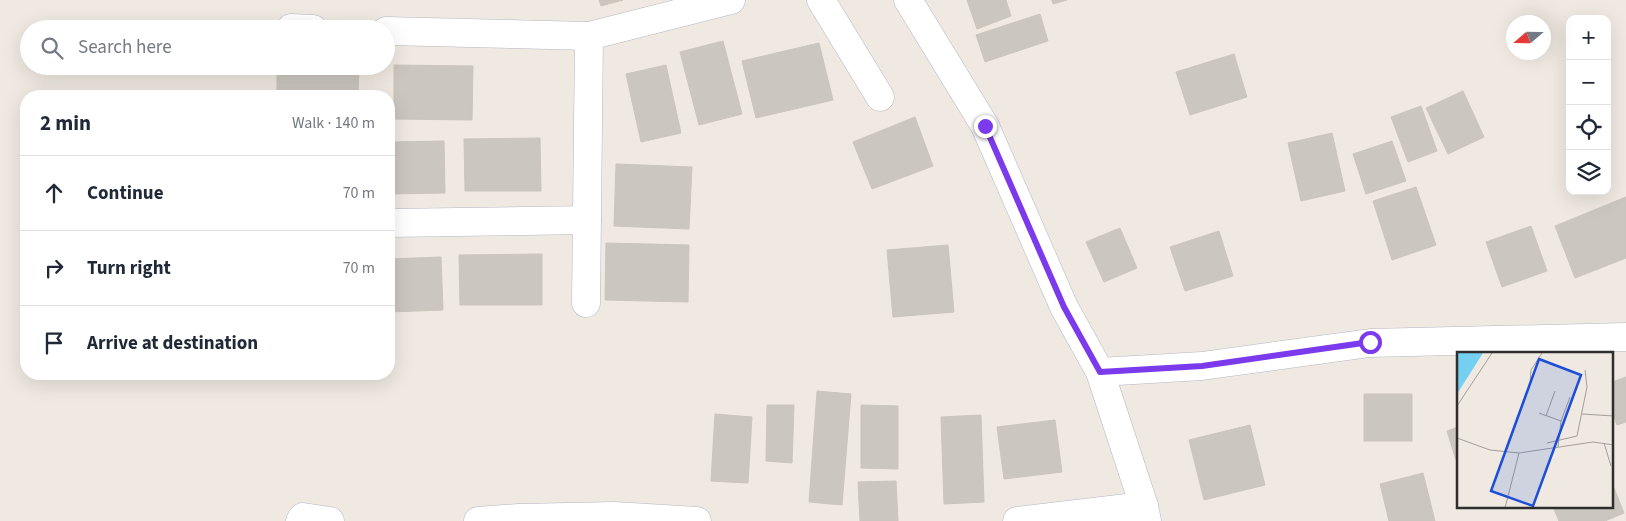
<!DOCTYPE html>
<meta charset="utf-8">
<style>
body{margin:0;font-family:"Source Sans 3",sans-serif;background:#f6f6f7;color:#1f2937}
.controls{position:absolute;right:15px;top:15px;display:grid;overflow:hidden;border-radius:10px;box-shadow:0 5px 20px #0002}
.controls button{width:45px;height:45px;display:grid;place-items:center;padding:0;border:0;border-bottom:1px solid #e0e1e3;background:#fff;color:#1f2937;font:25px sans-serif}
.compass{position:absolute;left:1506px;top:15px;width:45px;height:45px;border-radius:50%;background:#fff;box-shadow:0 5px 20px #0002;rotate:250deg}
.stop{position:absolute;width:15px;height:15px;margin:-11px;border:4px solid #7c3aed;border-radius:50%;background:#fff}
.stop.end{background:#7c3aed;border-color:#fff;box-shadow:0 1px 5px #0008}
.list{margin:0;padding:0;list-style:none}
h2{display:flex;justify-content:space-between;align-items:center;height:65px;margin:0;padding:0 20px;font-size:21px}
h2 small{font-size:16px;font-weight:400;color:#747a83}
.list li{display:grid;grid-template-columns:32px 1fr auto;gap:15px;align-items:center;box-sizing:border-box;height:75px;padding:0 20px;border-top:1px solid #e0e1e3}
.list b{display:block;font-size:19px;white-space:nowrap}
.list em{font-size:16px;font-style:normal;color:#747a83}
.icon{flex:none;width:28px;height:28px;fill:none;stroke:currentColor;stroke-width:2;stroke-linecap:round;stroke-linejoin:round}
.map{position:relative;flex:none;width:1626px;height:521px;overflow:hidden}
.search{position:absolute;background:#fff;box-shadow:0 5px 20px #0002;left:20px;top:20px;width:375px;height:55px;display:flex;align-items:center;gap:12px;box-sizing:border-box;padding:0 18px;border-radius:28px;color:#747a83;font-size:19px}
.panel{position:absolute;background:#fff;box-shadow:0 5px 20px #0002;left:20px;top:90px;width:375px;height:290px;border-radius:20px}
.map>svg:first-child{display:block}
</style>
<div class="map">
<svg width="1626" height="521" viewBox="0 0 1626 521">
<rect width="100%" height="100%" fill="#efe9e1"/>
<!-- building -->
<g fill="#cbc7bf" stroke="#cbc5ba">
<path d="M599 0H623L601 6Z"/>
<path d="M967 0H1006L1011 16 977 29Z"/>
<path d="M1052 0H1067L1053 4Z"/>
<path d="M1040 14 1048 41 985 62 976 35Z"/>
<path d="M723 41 742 114 699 125 680 52Z"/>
<path d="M819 43 833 100 756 118 742 61Z"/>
<path d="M1234 54 1247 97 1190 115 1176 72Z"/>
<path d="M394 65 473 66 472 120 394 119Z"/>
<path d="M666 65 681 133 641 142 626 74Z"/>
<path d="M277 66H359L358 96H277Z"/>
<path d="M1463 91 1484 137 1448 154 1426 108Z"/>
<path d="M1421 106 1437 151 1408 162 1391 117Z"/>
<path d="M915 117 933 166 872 189 853 142Z"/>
<path d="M1332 133 1345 191 1301 201 1288 143Z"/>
<path d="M540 138 541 191H465L464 139Z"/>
<path d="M444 141 445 193 389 194V142Z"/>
<path d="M1392 141 1406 181 1366 194 1353 154Z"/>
<path d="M616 164 692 167 689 229 614 226Z"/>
<path d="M1416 187 1436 245 1392 260 1373 201Z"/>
<path d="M1626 197V258L1575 278 1555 226Z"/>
<path d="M1531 226 1547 271 1502 287 1486 242Z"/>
<path d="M1120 228 1137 268 1104 282 1086 242Z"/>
<path d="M1219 231 1233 276 1185 291 1170 247Z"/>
<path d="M606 243 689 245 688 302 605 300Z"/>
<path d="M948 245 954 312 893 317 887 250Z"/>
<path d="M542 254V305H460L459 255Z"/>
<path d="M441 257 443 310 389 312V259Z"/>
<path d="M1626 377V422L1617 425 1612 411V382Z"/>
<path d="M817 391 851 394 842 505 809 502Z"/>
<rect x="1364" y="394" width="48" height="47"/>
<path d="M767 405H794L792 463 766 461Z"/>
<path d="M861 405 898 406V469L861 468Z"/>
<path d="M715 414 752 417 748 483 711 481Z"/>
<path d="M981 415 984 502 944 504 941 417Z"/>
<path d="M1055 420 1062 472 1004 479 997 427Z"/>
<path d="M1250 425 1265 485 1204 500 1189 440Z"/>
<path d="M1458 427V459L1456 460 1447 431Z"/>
<path d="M1423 473 1435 521H1389L1380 484Z"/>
<path d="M896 481 898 521H860L858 482Z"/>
<path d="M1612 483 1624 513 1605 521H1559L1553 507H1612Z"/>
</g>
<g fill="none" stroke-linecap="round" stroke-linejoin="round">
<!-- minor casing -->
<g stroke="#b4b7c1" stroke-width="29">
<g id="minor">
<path d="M821 0 880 97"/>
<path d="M908 0 985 126 1064 307 1100 372 1202 366 1370 343 1626 337"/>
<path d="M291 28 313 29"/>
<path d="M386 31 589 36 731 0"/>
<path d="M389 223 587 220"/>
<path d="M586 303 589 36"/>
<path d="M1100 372 1144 506 1147 521"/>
<path d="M300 521 303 517 330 521"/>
<path d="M478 521 519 518 614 516 697 521"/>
<path d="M1017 521 1144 506"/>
</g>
</g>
<!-- minor -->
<use href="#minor" stroke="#fff" stroke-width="28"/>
</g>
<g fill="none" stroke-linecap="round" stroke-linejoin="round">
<!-- route -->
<path stroke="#7c3aed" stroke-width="6" d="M985 126 1064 307 1100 372 1202 366 1370 342"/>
</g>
<!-- overview -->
<g transform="translate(1457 352)">
<rect width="156" height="156" fill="#efe9e1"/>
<path d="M0 1H26L0 42Z" fill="#75cff0"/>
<path fill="none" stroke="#a29e99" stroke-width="1" d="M0 54 35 1M82 61 104 69M125 62 157 64M89 64 98 39M0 86 33 98 62 101M90 91 120 84 130 35 128 18M147 91 154 114M101 95 104 69 113 45M49 100 73 32 74 18 85 1M48 156 62 101 136 90 157 93"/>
<path fill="#1d4ed8" fill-opacity="0.15" stroke="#1d4ed8" stroke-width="2.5" d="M82 7 124 23 76 154 34 139Z"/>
<rect width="156" height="156" fill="none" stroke="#2e2e2e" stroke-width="2.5"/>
</g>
</svg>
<div class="controls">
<button>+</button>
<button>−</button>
<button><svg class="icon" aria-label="locate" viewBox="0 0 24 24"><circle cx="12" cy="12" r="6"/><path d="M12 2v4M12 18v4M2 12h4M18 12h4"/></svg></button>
<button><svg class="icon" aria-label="layers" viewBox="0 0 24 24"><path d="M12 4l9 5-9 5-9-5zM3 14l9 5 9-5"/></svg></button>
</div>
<svg class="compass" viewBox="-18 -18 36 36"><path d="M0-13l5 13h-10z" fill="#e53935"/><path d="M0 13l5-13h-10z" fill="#747a83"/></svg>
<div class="stop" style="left:1370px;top:342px"></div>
<div class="stop end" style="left:985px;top:126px"></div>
<div class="search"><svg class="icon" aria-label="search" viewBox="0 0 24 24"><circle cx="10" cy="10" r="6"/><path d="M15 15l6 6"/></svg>Search here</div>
<section class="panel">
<h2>2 min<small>Walk · 140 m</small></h2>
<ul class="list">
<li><svg class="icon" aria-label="ahead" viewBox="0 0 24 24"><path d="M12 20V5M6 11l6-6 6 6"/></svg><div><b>Continue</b></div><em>70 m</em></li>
<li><svg class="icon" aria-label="right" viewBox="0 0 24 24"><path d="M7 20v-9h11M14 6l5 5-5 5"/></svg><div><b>Turn right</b></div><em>70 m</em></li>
<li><svg class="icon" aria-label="arrive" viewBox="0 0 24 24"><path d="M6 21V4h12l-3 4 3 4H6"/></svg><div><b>Arrive at destination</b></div></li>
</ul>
</section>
</div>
